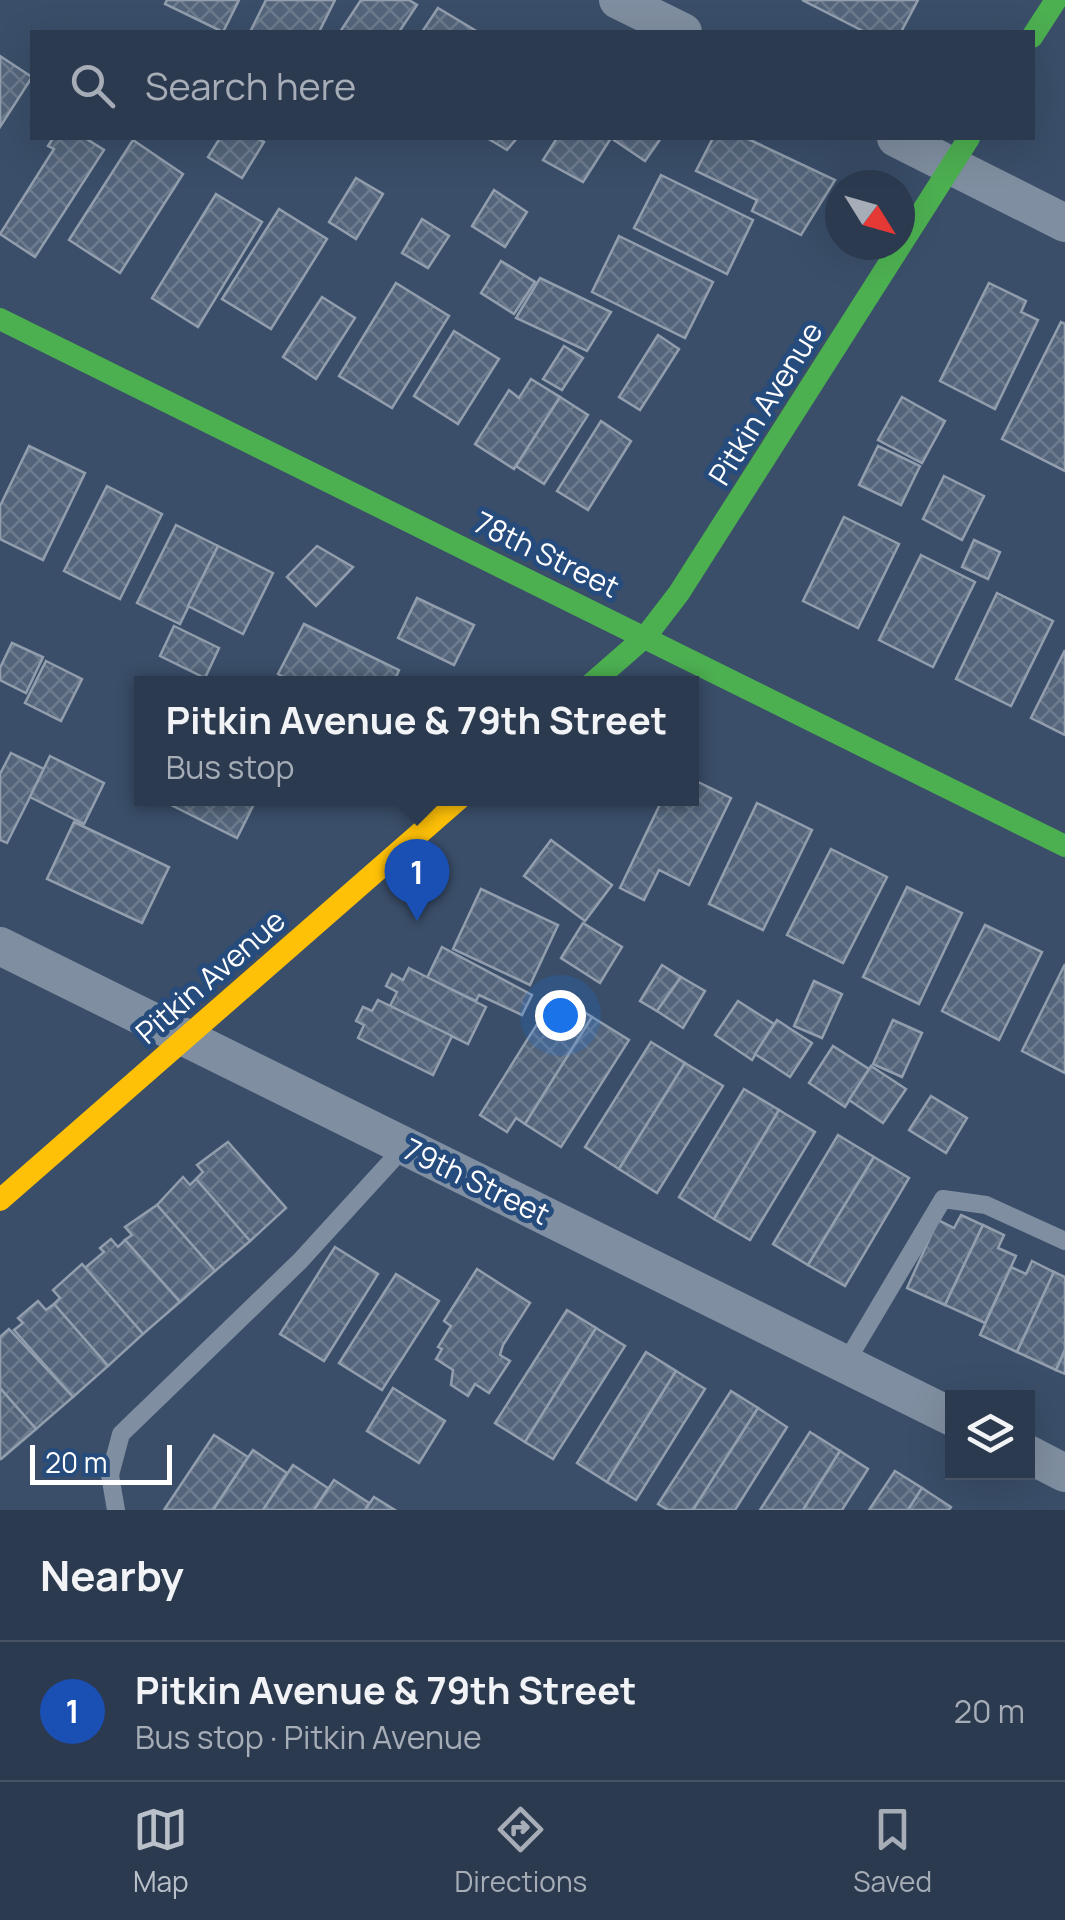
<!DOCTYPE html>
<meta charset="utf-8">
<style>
body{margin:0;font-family:Manrope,sans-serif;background:#344156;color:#f1f3f6}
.controls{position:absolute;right:30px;bottom:30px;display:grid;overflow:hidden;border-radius:0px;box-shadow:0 10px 40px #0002}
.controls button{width:90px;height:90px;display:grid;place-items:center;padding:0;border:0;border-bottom:2px solid #485466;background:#2c3a4f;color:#f1f3f6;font:50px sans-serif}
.compass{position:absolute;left:825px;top:170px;width:90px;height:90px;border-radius:50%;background:#2c3a4f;box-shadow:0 10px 40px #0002;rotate:127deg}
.scale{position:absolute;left:30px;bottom:25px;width:142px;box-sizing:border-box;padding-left:10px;border:5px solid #fff;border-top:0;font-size:28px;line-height:35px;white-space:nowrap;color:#fff;-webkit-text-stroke:8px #264b7d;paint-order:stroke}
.you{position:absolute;left:560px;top:1015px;width:35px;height:35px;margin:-25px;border:8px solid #fff;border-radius:50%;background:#1a73e8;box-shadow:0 0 0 15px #1a73e833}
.badge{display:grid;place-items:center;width:65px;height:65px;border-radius:50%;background:#bac1ca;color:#fff;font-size:32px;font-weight:700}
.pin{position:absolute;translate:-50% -82px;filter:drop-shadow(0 2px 5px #0008)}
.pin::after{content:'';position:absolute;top:52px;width:35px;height:30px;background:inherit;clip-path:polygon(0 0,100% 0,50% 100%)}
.popup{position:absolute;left:134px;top:676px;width:565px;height:130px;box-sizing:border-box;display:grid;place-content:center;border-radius:0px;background:#2c3a4f;filter:drop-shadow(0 2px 8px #0005);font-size:32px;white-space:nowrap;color:#a6adb7}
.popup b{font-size:38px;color:#f1f3f6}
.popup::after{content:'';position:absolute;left:50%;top:100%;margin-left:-20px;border:20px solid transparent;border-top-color:#2c3a4f}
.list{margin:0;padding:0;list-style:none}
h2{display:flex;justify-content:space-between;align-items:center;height:130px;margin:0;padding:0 40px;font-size:42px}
h2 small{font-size:32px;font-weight:400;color:#a6adb7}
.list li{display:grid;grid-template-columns:65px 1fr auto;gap:30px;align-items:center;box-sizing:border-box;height:140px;padding:0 40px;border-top:2px solid #485466}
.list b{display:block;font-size:38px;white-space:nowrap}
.list p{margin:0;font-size:32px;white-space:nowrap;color:#a6adb7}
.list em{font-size:32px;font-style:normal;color:#a6adb7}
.icon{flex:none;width:55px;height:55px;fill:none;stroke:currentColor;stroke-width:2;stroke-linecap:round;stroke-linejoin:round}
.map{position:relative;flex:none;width:1065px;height:1510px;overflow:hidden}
.search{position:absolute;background:#2c3a4f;box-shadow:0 10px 40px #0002;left:30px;right:30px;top:30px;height:110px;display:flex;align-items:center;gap:25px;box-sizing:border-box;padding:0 35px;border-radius:0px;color:#a6adb7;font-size:38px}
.sheet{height:270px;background:#2c3a4f}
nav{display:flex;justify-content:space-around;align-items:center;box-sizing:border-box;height:140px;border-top:2px solid #485466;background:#2c3a4f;font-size:28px;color:#a6adb7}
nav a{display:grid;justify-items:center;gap:5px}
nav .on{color:#bac1ca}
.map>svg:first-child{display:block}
</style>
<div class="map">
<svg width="1065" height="1510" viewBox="0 0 1065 1510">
<defs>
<pattern id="building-cross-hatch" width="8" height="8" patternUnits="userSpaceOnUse" patternTransform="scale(2.5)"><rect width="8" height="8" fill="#54657b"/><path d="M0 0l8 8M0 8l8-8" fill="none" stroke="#6e7c8f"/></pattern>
</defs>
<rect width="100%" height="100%" fill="#3a4e69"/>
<!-- building -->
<g fill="url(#building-cross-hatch)" stroke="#929eae" stroke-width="2.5">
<path d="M167 0H239L223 32 165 4Z"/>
<path d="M266 0H335L319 32H250Z"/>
<path d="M361 0H409L417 5 399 32H340Z"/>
<path d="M802 0H918L901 32H865Z"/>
<path d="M438 8 478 32H422Z"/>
<path d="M0 56 32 77 0 127Z"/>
<path d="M53 138H85L104 150 35 257 0 234 54 149 48 146Z"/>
<path d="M220 138H257L264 142 242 178 208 157Z"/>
<path d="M487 138H517L507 150Z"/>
<path d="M557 138H611L583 182 543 160Z"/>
<path d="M611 138H661L645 161Z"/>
<path d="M713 138H746L835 180 801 235 752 211 757 200 696 171Z"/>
<path d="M133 140 183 174 120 273 69 240Z"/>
<path d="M661 175 753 220 727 274 634 228Z"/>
<path d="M356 178 383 194 356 239 329 222Z"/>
<path d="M494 190 527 212 505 247 472 226Z"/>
<path d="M216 194 262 222 198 327 152 298Z"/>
<path d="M279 209 327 239 271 329 222 299Z"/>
<path d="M422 219 449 236 428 268 402 253Z"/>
<path d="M619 236 713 282 685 338 592 292Z"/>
<path d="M501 261 535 282 514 314 481 293Z"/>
<path d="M540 278 611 312 587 351 516 318Z"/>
<path d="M396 283 449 316 392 408 339 376Z"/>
<path d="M989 283 1026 301 1021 312 1038 320 995 409 940 381Z"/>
<path d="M322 297 355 318 316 379 283 357Z"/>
<path d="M1061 322 1065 324V471L1002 439Z"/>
<path d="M454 331 499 359 458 424 414 396Z"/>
<path d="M658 335 679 349 640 410 619 397Z"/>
<path d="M564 346 583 358 562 390 543 379Z"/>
<path d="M531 379 560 397 514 469 475 444 509 390 519 398Z"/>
<path d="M560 397 588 415 544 484 516 466Z"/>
<path d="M902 397 945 421 922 463 878 440Z"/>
<path d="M601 421 631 441 588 510 557 491Z"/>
<path d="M29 446 85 473 43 560 0 539V506Z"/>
<path d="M878 446 920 466 901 505 859 485Z"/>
<path d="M944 476 984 496 962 540 923 519Z"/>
<path d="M107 486 162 514 120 599 64 571Z"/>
<path d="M844 517 899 544 858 628 803 601Z"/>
<path d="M176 525 218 546 180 624 137 603Z"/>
<path d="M974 540 1000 552 988 579 962 567Z"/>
<path d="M218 546 273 573 243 634 188 606Z"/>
<path d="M317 546 353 567 316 606 287 577Z"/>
<path d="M921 555 975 582 933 667 879 640Z"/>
<path d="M997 593 1053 621 1011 706 956 679Z"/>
<path d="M417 598 474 625 454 665 398 638Z"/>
<path d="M304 624 399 670 393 684H297L278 674Z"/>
<path d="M174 626 219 648 205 678 160 656Z"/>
<path d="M12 643 43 657 26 693 0 680V668Z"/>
<path d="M1065 650V735L1031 718Z"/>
<path d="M46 661 82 679 61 721 25 703Z"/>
<path d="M11 753 44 769 7 843 0 840V774Z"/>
<path d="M50 756 104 783 84 824 30 797Z"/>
<path d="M692 779 731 798 689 885 659 870 644 900 620 888 663 798H692Z"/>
<path d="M157 798H257L237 838Z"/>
<path d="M757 803 812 830 763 930 709 904Z"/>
<path d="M74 822 169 867 142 923 47 879Z"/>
<path d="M551 840 612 885 585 921 524 876Z"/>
<path d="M831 849 887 877 843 963 787 935Z"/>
<path d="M907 887 962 913 919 1004 863 977Z"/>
<path d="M481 889 558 925 530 985 453 949Z"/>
<path d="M583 923 622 947 600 983 561 958Z"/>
<path d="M985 925 1042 952 999 1040 942 1011Z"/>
<path d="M442 947 532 995 522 1015 479 995 476 1001 427 978Z"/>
<path d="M1065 964V1073L1022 1051Z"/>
<path d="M662 965 681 977 657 1011 640 1001Z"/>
<path d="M409 968 486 1007 468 1044 390 1006 397 992 386 986 392 974 403 980Z"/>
<path d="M681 977 705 991 683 1028 657 1011Z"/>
<path d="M814 981 842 994 822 1038 794 1026Z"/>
<path d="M556 994 592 1017 525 1124 516 1118 507 1132 480 1115Z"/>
<path d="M378 1000 452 1036 433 1075 358 1038 364 1025 356 1021 363 1007 372 1011Z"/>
<path d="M738 1001 774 1024 752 1060 715 1035Z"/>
<path d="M592 1017 629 1040 561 1147 525 1124Z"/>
<path d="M777 1020 812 1043 790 1077 755 1054Z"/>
<path d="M893 1020 922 1033 902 1077 873 1064Z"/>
<path d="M651 1042 685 1063 619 1169 585 1147Z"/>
<path d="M833 1046 869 1069 845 1107 809 1083Z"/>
<path d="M685 1063 723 1086 657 1193 619 1169Z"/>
<path d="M871 1066 906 1089 883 1123 849 1100Z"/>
<path d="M744 1089 779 1110 714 1219 679 1197Z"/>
<path d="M931 1096 967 1118 946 1153 909 1130Z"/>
<path d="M779 1110 815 1132 750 1240 714 1219Z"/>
<path d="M838 1135 874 1157 808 1265 773 1244Z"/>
<path d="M228 1142 286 1208 250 1241 196 1179 203 1172 197 1165Z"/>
<path d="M874 1157 909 1178 845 1286 808 1265Z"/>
<path d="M183 1177 190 1185 196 1179 250 1241 215 1271 157 1205Z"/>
<path d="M157 1205 215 1271 180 1302 125 1240 132 1235 125 1227Z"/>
<path d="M961 1215 983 1225 945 1305 907 1288 938 1220 954 1228Z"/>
<path d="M983 1225 1004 1235 998 1248 1016 1256 985 1323 945 1305Z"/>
<path d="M111 1239 118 1247 125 1240 180 1302 143 1334 85 1268 104 1252 100 1248Z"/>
<path d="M335 1247 378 1274 324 1361 280 1334Z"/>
<path d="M1032 1261 1054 1272 1017 1352 980 1335 1011 1267 1026 1274Z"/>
<path d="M82 1264 143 1334 108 1366 54 1304 60 1298 53 1290Z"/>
<path d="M477 1269 530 1303 503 1345 500 1355 510 1361 489 1393 475 1384 468 1396 451 1385 453 1370 436 1359 442 1349 438 1347 451 1326 444 1321Z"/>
<path d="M1054 1272 1065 1277V1350L1056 1370 1017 1352Z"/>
<path d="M396 1274 439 1301 382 1390 339 1363Z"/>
<path d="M38 1301 46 1310 54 1304 108 1366 73 1397 14 1330 23 1323 18 1318Z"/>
<path d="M567 1310 596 1328 525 1442 495 1423Z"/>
<path d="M596 1328 625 1346 553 1459 525 1442Z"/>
<path d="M9 1329 73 1397 36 1429 0 1388V1337Z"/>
<path d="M1065 1350V1374L1056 1370Z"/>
<path d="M646 1352 676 1371 607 1482 577 1463Z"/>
<path d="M676 1371 705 1389 636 1500 607 1482Z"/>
<path d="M0 1388 36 1429 1 1459 0 1458Z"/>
<path d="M393 1388 445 1421 419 1463 367 1431Z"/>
<path d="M731 1391 758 1408 693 1510H668L658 1504Z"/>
<path d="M758 1408 787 1427 735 1510H693Z"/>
<path d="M810 1432 840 1451 803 1510H760Z"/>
<path d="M214 1435 248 1457 213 1510H164Z"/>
<path d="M253 1450 287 1473 263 1510H213Z"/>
<path d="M840 1451 868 1469 842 1510H803Z"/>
<path d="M293 1465 328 1488 314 1510H263Z"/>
<path d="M895 1471 922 1488 908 1510H869Z"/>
<path d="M334 1480 369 1503 365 1510H314Z"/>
<path d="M922 1488 951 1507 949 1510H908Z"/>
<path d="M374 1497 395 1510H365Z"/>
</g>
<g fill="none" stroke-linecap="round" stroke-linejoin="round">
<!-- lane -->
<g stroke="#7f8ea0" stroke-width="18">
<path d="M845 1364 943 1199 986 1205 1065 1241"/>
<path d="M116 1510 110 1475 121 1434 300 1261 405 1146"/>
</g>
<!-- street -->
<g stroke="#7f8ea0" stroke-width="38">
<path d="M618 0 683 32"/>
<path d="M896 138 1065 223"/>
<path d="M0 946 952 1417"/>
<path d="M1028 1454 1065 1473"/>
</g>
<!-- fast -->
<g stroke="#4caf50" stroke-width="22">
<path d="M1032 37 1056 0"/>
<path d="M0 319 1065 846"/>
<path d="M591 684 646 636 679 593 969 138"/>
</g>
<!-- slow -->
<path stroke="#ffc107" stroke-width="22" d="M0 1200 460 798"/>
</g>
<g text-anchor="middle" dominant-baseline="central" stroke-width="10" stroke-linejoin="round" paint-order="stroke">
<!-- street labels -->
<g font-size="30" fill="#fff" stroke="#264b7d">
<text transform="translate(765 403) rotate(-58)">Pitkin Avenue</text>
<text transform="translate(547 554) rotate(26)">78th Street</text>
<text transform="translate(210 976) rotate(-41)">Pitkin Avenue</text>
<text transform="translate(477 1181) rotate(26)">79th Street</text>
</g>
</g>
</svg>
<div class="controls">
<button><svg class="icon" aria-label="layers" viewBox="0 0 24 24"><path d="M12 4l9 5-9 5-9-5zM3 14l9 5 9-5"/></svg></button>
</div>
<svg class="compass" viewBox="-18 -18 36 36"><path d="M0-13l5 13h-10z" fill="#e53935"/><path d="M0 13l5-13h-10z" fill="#a6adb7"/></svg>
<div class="scale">20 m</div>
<div class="you"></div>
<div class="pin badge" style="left:417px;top:921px;background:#1a4fb4">1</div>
<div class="popup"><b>Pitkin Avenue &amp; 79th Street</b>Bus stop</div>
<div class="search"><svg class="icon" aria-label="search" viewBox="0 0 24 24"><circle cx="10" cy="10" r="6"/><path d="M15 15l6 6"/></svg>Search here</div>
</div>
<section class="sheet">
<h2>Nearby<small></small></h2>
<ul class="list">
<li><span class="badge" style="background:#1a4fb4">1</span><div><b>Pitkin Avenue &amp; 79th Street</b><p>Bus stop · Pitkin Avenue</p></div><em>20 m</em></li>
</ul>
</section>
<nav>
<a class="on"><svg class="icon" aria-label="map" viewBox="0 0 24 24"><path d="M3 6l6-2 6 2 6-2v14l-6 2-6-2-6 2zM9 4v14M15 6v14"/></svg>Map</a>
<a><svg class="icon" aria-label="directions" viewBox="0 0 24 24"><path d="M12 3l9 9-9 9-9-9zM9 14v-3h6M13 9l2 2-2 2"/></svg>Directions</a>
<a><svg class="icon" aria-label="saved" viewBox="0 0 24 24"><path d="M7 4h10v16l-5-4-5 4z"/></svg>Saved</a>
</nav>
